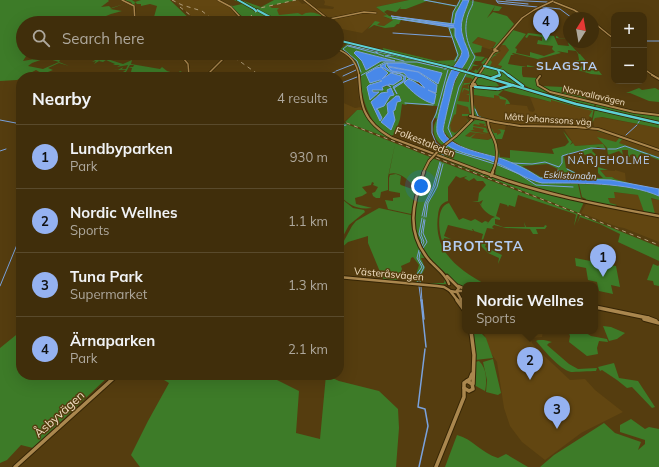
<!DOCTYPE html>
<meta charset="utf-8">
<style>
body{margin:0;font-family:Mulish,sans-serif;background:#4b3a19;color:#f1f3f6}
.controls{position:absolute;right:12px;top:12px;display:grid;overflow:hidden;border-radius:8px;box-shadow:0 4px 16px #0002}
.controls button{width:36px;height:36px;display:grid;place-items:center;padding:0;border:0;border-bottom:1px solid #594a2c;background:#402e0b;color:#f1f3f6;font:20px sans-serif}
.compass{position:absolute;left:563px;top:12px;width:36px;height:36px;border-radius:50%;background:#402e0b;box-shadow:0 4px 16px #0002;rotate:11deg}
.you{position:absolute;left:421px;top:186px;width:14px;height:14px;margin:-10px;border:3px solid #fff;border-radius:50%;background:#1a73e8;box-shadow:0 0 0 6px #1a73e833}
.badge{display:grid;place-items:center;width:26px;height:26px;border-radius:50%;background:#95b2f1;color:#111;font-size:13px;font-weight:700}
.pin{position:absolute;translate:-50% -33px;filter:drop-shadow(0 1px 2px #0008)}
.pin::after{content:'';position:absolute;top:21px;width:14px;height:12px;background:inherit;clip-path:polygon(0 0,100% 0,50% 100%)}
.popup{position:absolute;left:462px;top:282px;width:136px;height:52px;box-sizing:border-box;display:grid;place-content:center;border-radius:8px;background:#402e0b;filter:drop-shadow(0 1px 3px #0005);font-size:13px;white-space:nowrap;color:#aea89d}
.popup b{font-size:15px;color:#f1f3f6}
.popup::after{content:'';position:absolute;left:50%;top:100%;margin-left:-8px;border:8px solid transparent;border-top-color:#402e0b}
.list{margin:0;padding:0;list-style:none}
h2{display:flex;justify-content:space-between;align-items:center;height:52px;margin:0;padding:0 16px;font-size:17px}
h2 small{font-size:13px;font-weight:400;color:#aea89d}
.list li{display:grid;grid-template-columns:26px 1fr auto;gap:12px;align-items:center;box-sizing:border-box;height:64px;padding:0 16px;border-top:1px solid #594a2c}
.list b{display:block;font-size:15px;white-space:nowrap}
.list p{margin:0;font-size:13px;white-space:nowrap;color:#aea89d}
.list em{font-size:13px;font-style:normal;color:#aea89d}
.icon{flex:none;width:22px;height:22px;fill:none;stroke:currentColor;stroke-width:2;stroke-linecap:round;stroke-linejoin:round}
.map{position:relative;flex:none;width:659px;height:467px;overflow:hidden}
.search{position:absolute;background:#402e0b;box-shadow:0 4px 16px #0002;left:16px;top:16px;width:328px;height:44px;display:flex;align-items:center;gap:10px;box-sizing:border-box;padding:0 14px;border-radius:22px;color:#aea89d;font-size:15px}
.panel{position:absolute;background:#402e0b;box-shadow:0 4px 16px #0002;left:16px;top:72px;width:328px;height:308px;border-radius:16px}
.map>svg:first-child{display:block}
</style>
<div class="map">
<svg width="659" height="467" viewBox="0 0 659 467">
<rect width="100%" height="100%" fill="#553d0f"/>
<!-- built -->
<g fill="#624611">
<path d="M173 0H217L231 8 237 17 244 20 242 23H199Z"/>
<path d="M298 0 302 4 307 3 314 8 333 9 334 7 324 5 325 2 324 0H409L376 7 387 15 384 17 393 20 384 26 372 24 362 33 337 28V23H319V15L315 13 302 15H279L269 6Z"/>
<path d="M478 37 495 42 496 43 491 49H493L492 50 472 44Z"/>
<path d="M502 45H505L509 50 499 64 502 66 500 68 489 66V60L494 53 501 51 499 49Z"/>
<path d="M465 74 476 77 470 85 471 87V113L470 116 466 117 469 121 468 123 457 135 452 134 449 126Z"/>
<path d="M474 95 494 98V95L500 96 506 99V104L527 106 529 111 533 112 535 110 530 97 551 102V100L562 102 592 111 586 127 560 126 557 120 544 119 547 126 513 124 489 120 479 116 474 105Z"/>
<path d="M339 101 355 108 361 107 362 110H357L345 121 339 119Z"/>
<path d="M599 117 659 128V157L618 143 607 148 603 144 575 146 564 129H591L594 127 593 119Z"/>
<path d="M474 120 505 124 506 126 503 136 493 137 488 140 472 138 461 134Z"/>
<path d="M600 170 615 171V170L625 173 626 182 615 179 612 177H606Z"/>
<path d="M613 192 639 195 644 212 654 214 651 199 659 200V242L624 228 618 227 581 213 586 204 618 210 617 205 610 203 608 198Z"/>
<path d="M483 331H543L542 337 531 338 532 343 538 350 570 380 585 379 595 390 623 412 581 433 545 460 522 442 510 426 504 408 497 362 491 353Z"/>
</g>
<!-- green -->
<g fill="#3d7b28" fill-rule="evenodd">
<path d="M0 0H108L109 1 101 7 109 6 111 8 124 4 110 9 122 11 111 14 101 18 96 23H99H23V53H28L23 61 46 57 47 55 58 53 61 58 59 62 69 66 59 63 48 68 53 70 43 74 36 70 17 80 0 81ZM46 58 59 62 43 69 28 66 32 63Z"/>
<path d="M124 0H132L135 2 141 0H170L194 23H190L192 22 191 20 183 23H158L163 20 154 17 157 6 150 4 141 6V4H137L135 2 134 7 131 2Z"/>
<path d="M234 0H237L279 23H257L249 21 239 14 229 5 233 6 242 4Z"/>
<path d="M241 0 261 7 274 0H297L269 6 272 8H279L277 10 279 15 298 13 302 15C307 11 318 12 323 17 319 24 292 25 283 23 275 21 265 14 257 9L265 6 256 9Z"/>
<path d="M409 0H428L456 6 460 0H463L456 13 455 24H452L453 18 452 26H447L451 27 453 35 452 27 455 28V33L462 52 453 67 382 50 383 48 437 61 454 60 457 55 452 37 393 33 451 37 448 27 401 20 399 24H397L394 27 385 28 374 25 368 29 375 21 380 22 377 25 384 26 393 20 383 16 387 15 376 7ZM427 1 456 7 453 11 451 23 389 16 384 12 387 10 396 12 401 7 400 9H406Z"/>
<path d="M469 0 502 7 499 11H493L495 6 487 18 493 12 507 16 514 24 495 48 487 47 493 48 496 43 495 42 478 37 472 43 482 46 481 52 474 53 476 56 485 57 481 61H475L473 64 479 66H473L471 70 474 71 476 69 477 71 483 64 481 63 486 58 488 59 479 70 477 74 471 70 462 69 469 56 461 29V19Z"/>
<path d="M513 30 526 34 515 48 517 49 516 53 530 56V52L544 56 555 52 552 49 553 46 537 44 538 40 542 41V37L529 35 527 38 525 37 528 33 554 36 558 45 569 46 567 39 556 38V36H557L559 38 569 39V42H575L570 44 579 54H583H580L586 61H590L583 62 585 67H584L589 70 599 71 602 75 591 74 578 70 583 65 581 62 575 61 579 60 578 54 576 51 568 50V53L557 51 561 53 538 59 541 60 513 53 512 54 515 55H511L508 64 527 67V65L535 67H522V74L523 77 537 78V85L550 92 549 93C531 93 518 80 505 72H503L522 86 528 89 493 78 498 77 501 74 500 71 496 70 500 74 494 77 479 74 484 67 487 66 486 64C490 59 493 52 500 52L494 55 497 56H494L490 60 492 62 490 66 501 68 502 66 498 65 509 50 505 45H502L499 49 501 51 499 49Z"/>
<path d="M337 41 453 68 449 75 438 119 443 141 445 143 442 145C433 139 431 128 437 119L434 117 438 106 407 104 406 105 402 104 400 119 395 134 391 136C369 124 364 105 360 81V77L362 76H360C360 61 350 53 337 48H342L347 44ZM356 51 393 60V61H381L366 70 360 57 355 53ZM403 64 441 74 438 83 419 72 387 66ZM378 67 384 69 388 74 382 79 391 73 401 76 402 79 393 85 390 84 389 86 382 87 381 90H372L373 92 378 91 373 95 367 87 369 85 382 81 381 80 376 81 369 80 368 78 372 70ZM388 68 418 72 437 85 436 93 425 88 416 81 408 78 404 73 392 71ZM418 82 422 87 436 94 434 103C423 101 414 92 406 84ZM391 88 394 94 390 96 384 104 376 109 381 118 371 102 376 99 375 97 388 92ZM397 97H399L401 99 397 102 395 110 393 111 395 120 382 122 388 113 387 107 389 101Z"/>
<path d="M82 53H93L102 58 98 61 104 58 123 64 132 60 131 64 160 69 162 67 167 71 177 74 180 71 188 75 178 77H127L128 75H124L129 74 130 73 126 72H131L132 68 128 67H133L134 65H130L126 72H123L126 70C122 69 119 71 114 69L118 70 123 67 122 69H126L128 65 117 67 120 65H113L115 64 106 60 103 62 99 61 94 64 96 61 92 62 100 57C93 53 88 57 82 53Z"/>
<path d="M461 70 472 75 477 74 473 83 464 85 463 87 464 83H469L473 80 471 78 465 77 458 101 469 102V95H466L469 94V91L464 89 462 93 463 88 469 89 468 85 471 87V113L470 116H462V114H470L468 107 457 104 456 114 454 115 450 125 451 131 455 133 466 125 468 120 464 117 469 121C465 129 457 134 450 139L443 130C445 113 452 85 461 70Z"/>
<path d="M478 75 496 82 499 86 493 87 477 85 475 83Z"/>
<path d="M538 82 541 86 563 87 575 93V94L586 98V100L595 103 594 107 554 96 552 92 539 85Z"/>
<path d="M513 86 594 108 592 118 589 116 592 111 551 100V102C535 97 519 95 503 90L498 95C503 97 508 98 510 104H506L505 106 506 100 500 99 499 96 494 95V98L474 95V105L479 116 498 122 474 117V89L476 87 501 89Z"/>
<path d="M639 88 642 90 655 88 659 90V102L649 101 630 93H626Z"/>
<path d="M597 103 643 114 659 115V121L595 107Z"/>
<path d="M595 109 659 124V128L602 117 595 118 592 123Z"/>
<path d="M357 110H362C370 124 380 131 394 140L345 122Z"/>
<path d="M476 120 485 121 486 126H484L485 124 479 123 480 125 474 124 473 126 486 128 488 133 483 132 484 129 473 127V129H475L470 131 488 134 470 132 465 136 470 137 476 133 471 138 488 140 492 138 496 148V157L463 147 452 140C457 136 472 120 476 120Z"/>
<path d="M339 121 430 157 422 172 411 214 388 209 385 200 393 201V198L400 197V193L389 191V178L390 175 396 174 401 176 400 184 401 185 412 189 416 187C408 181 400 170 389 174L395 144 388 177V190L381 192 380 198H376L373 196 372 193 375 192 378 187 373 185 374 183 372 182 371 185 362 187 367 193 362 196 355 198 356 204 372 208C357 210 349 205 339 195V172L343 168 339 166Z"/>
<path d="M488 128 492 129 494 133H497V135L501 133 500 130 497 129 505 130 502 139H496L500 157 510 158V150L554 154 552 149 565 146 569 142 563 131 572 142 570 145 573 143 575 146 603 144 606 149 598 147 593 149 592 151 602 160H599L591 153 585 155 580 151 564 156 566 168 575 172 577 179 539 178 535 174 498 157V147L493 137 495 136 491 135ZM548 164 558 169 557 177H541L522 166Z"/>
<path d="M598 130 623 138 619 143 659 157V160L641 153 637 159 633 154 630 155V157L628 156V150H622L623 155 619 151 608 155 607 148 597 137 616 142 620 137 597 131Z"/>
<path d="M447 144 464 153 495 162 490 173 435 154Z"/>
<path d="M434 156 513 185 584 202 579 213Z"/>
<path d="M432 158 578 214 574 226 576 215 575 214 518 195 515 207 509 205 508 207 507 205 500 203 496 216 500 218V220L495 219V224L503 227H525L524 222 526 227H544L545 225 547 226 545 229H536L538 234H533L530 229 506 228 494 225 492 227 494 229 487 228 482 243 486 244 485 247 502 255 498 264 499 258 488 253 480 245 483 234 474 231 473 229H472L473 231 448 225 444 236 451 239 444 238 445 248C439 238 434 207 449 203L459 220 463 218 471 221 475 219 482 223 485 221 488 222 487 224 492 218 495 217C489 215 482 210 479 202L482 206 481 204 483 200 479 202 472 201H478L479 193 486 185 483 181H477L474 178 469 181 464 178 467 176 460 178 456 176 448 187V201C441 203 439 207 438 215 433 251 457 269 487 285H465V288C456 284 450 277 443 271 414 246 409 229 419 192 422 179 425 168 432 158Z"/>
<path d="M497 163 535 182 578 184 581 198 584 200 525 186 495 175Z"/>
<path d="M598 167 608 170H600L606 177H612L615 179 637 185 610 180 578 179 576 173 590 177 594 174 598 178H603L598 173Z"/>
<path d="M579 184C606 185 634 185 659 196V200L651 198 655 214 644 212 638 195 614 192 615 198H608L610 203 617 205 615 206 618 207 586 201V199L582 197Z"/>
<path d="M343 200 353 208 364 210 365 212 349 225 339 244V205Z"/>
<path d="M379 208 411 215C410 246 431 261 448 283 439 287 426 284 416 283V275L419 265 413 257 411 258 410 262 401 266 402 269 397 281 383 279 368 243V236L348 242 339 250 352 226 356 221ZM421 258H425L445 279 444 283H421V276L425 268Z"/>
<path d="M580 215 659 247V261L618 242 620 234 600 224 580 217 577 224Z"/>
<path d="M575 258 616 266 620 287 611 285 613 294 599 291 597 282 588 280 586 268 576 266Z"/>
<path d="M653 264 658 266 659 265V286L654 285 653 281 647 280Z"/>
<path d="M603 326 611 327 625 333 617 339 609 341Z"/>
<path d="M21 331V375H110L33 448 21 445 7 460 0 463V348Z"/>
<path d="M473 331H479L486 338 493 358 475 360Z"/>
<path d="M568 331H583L591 336 607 339 608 342 599 341 597 348 598 354 587 356 569 342 570 336Z"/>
<path d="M538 340H544L552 342 549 343 547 345 569 364 578 369 597 368 596 371C591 371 575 372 571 372 559 369 544 350 536 341Z"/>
<path d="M493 359 501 393 498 395 486 392 487 380 483 362Z"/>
<path d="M479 361C487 368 487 382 485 391L474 385 475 362Z"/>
<path d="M614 363 619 378 638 381 655 407 652 408 632 387 627 388 617 380 602 370 600 371 598 367Z"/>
<path d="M156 375H267L299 391 296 433 320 439 326 375 339 381 379 391 398 409 399 428 396 467H140L131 455 148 421 169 383Z"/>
<path d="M631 419 645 429 649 427 659 429V467H540L554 455 604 423 615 433 641 442 638 450 645 444V440L620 432V425Z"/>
<path d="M457 435C473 439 481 453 498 458L506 454 528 467H445Z"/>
</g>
<!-- water -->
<g fill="#4888e9" stroke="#7aa2dd">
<path d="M463 0H469C465 13 458 23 463 37 464 43 469 50 469 56 466 64 459 71 455 80 453 84 443 127 443 130 447 149 490 154 505 160 516 164 530 171 540 178L611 180 659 189V196C628 182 576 183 542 183 524 179 507 166 489 160 474 155 442 151 437 132 436 123 439 114 441 105 444 96 445 85 449 76 452 67 460 61 462 52L455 36V28L392 18 454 26 391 16 454 24 456 13Z"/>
<path d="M356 51 395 61H381L366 70 362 61 354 53Z"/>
<path d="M386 63H403L442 73 438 84 419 72 387 66 388 64 387 63 385 66C390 73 399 71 406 77L405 81 394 88 397 94 393 87 403 81 404 77 400 74 390 72 380 66Z"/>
<path d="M381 67 388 73 382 79 391 73 401 76 402 79 393 85 389 84V86L391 87 387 85 382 87 383 90H372L373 92H379L370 100 367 87 369 85 382 81 380 80 370 83 366 74 376 68Z"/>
<path d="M388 67 418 72 437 85 436 93 428 90 436 94 434 104C422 101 411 91 404 83L408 79C415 81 419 86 425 88L419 82 408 78 404 73 392 71Z"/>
<path d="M391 88 394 95 390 96 384 106 376 109 378 110 382 118 380 121 371 102 381 93 388 92 387 90Z"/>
<path d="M396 96H399L401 101 397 102 395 110 393 111 395 120 391 130 381 122 388 113 387 104Z"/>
</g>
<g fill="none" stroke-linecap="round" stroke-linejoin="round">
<!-- stream-far1 -->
<g stroke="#7aa2dd" stroke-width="1">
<path d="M424 0 456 6"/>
<path d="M496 0 498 3 537 7"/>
<path d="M506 0 547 2"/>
<path d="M497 1 528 4"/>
<path d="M457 6 460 0"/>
<path d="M542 7 560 9 572 18"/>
<path d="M451 24 453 12 456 7"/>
<path d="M452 28H449L458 55 455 61"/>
<path d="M393 33 452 37"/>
<path d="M644 41H659"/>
<path d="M348 46 375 53 378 52"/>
<path d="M376 53 384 56"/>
<path d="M391 55 385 56 404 61"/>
<path d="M445 68H447"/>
<path d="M444 69H446"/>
<path d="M336 71 354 64 353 62"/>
<path d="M361 72 357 61 343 49 348 45 429 63"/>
<path d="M343 76 356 70"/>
<path d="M360 76 385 62H417L443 68"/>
<path d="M323 77 335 72"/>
<path d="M339 84 357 77"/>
<path d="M405 103 433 105"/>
<path d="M475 109 478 116"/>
<path d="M478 116 485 119"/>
<path d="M0 120 21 124"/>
<path d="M638 123 640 120"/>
<path d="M339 126 346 125"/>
<path d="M626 135 637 125"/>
<path d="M452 137 448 128 459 87 475 57C466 43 463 27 469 12 471 7 473 6 473 0"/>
<path d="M448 149 450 150"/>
<path d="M608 149H616L625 146 659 158"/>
<path d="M0 151 6 149"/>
<path d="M453 151 498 165 519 174 536 185 573 187"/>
<path d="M569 154 591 148 605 149"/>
<path d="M442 155 443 148 436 143 432 133V122L436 114 448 70"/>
<path d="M443 156 448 144"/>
<path d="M512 163 532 164 545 162 559 167 562 163V156L568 154"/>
<path d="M567 169 575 173"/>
<path d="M558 170 559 179"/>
<path d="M577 174 593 180"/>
<path d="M422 216 425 203 433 187 440 162"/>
<path d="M424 217 426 204 435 186 441 163"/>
<path d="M426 217 428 203 437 187 443 164"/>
<path d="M421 244 422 241 419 234 422 218"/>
<path d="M422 246 424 242 421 234 424 219"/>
<path d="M423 248 427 242 423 233 425 220"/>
<path d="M420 252 419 259 424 267 420 275V282"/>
<path d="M418 283 417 274 422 267 417 258 419 250"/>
<path d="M0 286 21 235"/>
<path d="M419 286 421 301"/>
<path d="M421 287 422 301"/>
</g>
<!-- stream -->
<g stroke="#7aa2dd" stroke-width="1.5">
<path d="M421 300 426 347"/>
<path d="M422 300 424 319"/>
<path d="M419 467 428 426 425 409 418 407 425 349"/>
</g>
<!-- secondary-far3 casing -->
<g stroke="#362505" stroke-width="2.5">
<g id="secondary-far3">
<path d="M122 0 134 6 135 23"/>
<path d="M218 0 231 7 241 18 255 23"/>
<path d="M304 0 328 19"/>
<path d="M554 2 574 10 587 18"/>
<path d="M330 19 364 12 376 13"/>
<path d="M593 22 614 39"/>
<path d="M314 23 329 20"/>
<path d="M337 49C350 54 357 62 359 76"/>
<path d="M494 49 498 51H494Z"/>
<path d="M495 49 522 18 534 10 553 1"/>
<path d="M179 53 188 64 189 76"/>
<path d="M644 69 654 76"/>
<path d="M206 76 223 59V57L218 53"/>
<path d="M478 76 493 53 496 51"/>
</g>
</g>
<!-- secondary-far2 casing -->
<g stroke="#362505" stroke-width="3.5">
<g id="secondary-far2">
<path d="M359 75C361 106 362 121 392 138L485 173"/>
<path d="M652 75 659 79"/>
<path d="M540 76 537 80 538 85 550 92 634 112 659 115"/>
<path d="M189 77V75"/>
<path d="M205 77 207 75"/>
<path d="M472 84 478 75"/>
<path d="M472 84H475L476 86H472Z"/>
<path d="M471 86 473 117"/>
<path d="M470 116 495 122 520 126 576 127 598 129 659 150"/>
<path d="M488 121C488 131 494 136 496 145 498 154 496 165 492 173"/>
<path d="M456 136 472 120"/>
<path d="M423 173 429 161"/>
</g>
</g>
<!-- secondary-far1 casing -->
<g stroke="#362505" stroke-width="4.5">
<g id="secondary-far1">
<path d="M424 172C412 204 406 233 429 260 436 268 446 274 449 284"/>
<path d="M483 172C540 194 599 205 659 216"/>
<path d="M491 176 493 172"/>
<path d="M447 276 459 288 456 292 450 291"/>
<path d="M339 277 437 286 444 287 449 290"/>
<path d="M458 286 465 289"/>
<path d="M458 291H465"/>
<path d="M451 292 458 301"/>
<path d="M457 292 462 301"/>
</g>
</g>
<!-- secondary casing -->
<g stroke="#362505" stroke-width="5.5">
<g id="secondary">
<path d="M457 300 465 311"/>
<path d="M461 300 463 304"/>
<path d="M595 307 648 318"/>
<path d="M648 318 656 321"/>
<path d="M644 319 659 323"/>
<path d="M471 331 474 355 473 384"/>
<path d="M464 388 469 391 473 389 472 384 467 381"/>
<path d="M15 467 117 375"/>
<path d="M436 467 464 397V383L470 379 472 374"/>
</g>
</g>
<!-- highway-far1 casing -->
<g stroke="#362505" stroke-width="3">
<g id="highway-far1">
<path d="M238 0 254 9"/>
<path d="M257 10 281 23"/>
<path d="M337 40 465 71"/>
<path d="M484 66 503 71 509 76"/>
<path d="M498 70 500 75 499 76"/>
</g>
</g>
<!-- highway casing -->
<g stroke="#362505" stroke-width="4">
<g id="highway">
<path d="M508 75 523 86"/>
<path d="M482 76 576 104 659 123"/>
<path d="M492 78 500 75"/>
<path d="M475 87 498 89 513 85"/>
</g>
</g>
<!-- secondary-far3 -->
<use href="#secondary-far3" stroke="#aa874e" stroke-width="1.5"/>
<!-- secondary-far2 -->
<use href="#secondary-far2" stroke="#aa874e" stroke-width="2"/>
<!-- secondary-far1 -->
<use href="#secondary-far1" stroke="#aa874e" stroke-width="2.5"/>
<!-- secondary -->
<use href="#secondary" stroke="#aa874e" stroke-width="3.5"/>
<!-- highway-far1 -->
<use href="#highway-far1" stroke="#5dd1d6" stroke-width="2"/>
<!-- highway -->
<use href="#highway" stroke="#5dd1d6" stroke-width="2.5"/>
<!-- rail -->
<g stroke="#b29e7a" stroke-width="1" stroke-dasharray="4 4" stroke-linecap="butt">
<path d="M172 0 182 5 202 11 217 23"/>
<path d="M180 7 200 23"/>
<path d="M228 20 232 23"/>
<path d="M243 23 260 8 296 0"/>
<path d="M228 53 262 77"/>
<path d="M339 120 659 245"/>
</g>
<!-- secondary-bridge casing -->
<g stroke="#362505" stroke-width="3.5" stroke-linecap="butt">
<path id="secondary-bridge" d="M429 161 441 148 456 136"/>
</g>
<!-- highway-bridge-far1 casing -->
<g stroke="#362505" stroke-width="3" stroke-linecap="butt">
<g id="highway-bridge-far1">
<path d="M254 9 256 11"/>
<path d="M448 67 480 76"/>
</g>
</g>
<!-- highway-bridge casing -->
<g stroke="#362505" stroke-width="4" stroke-linecap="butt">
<path id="highway-bridge" d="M476 75 482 76"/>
</g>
<!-- secondary-bridge -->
<use href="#secondary-bridge" stroke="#aa874e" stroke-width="2"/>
<!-- highway-bridge-far1 -->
<use href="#highway-bridge-far1" stroke="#5dd1d6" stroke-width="2"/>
<!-- highway-bridge -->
<use href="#highway-bridge" stroke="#5dd1d6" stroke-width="2.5"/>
</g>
<g text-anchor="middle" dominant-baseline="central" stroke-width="3" stroke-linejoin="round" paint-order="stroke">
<!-- far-street labels -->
<g font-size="9" fill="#f0dec1" stroke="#553d0f">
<text transform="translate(594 95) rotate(13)">Norrvallavägen</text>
<text transform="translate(548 119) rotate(4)">Mått Johanssons väg</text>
</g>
<!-- far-water labels -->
<g font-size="9" font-style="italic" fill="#cedef7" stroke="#553d0f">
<text transform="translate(570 175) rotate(2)">Eskilstunaån</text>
</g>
<!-- street labels -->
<g font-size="10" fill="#f0dec1" stroke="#553d0f">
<text transform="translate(425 142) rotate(22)">Folkestaleden</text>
<text transform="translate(389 274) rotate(5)">Västeråsvägen</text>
</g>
<!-- neighbourhood labels -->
<g font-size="11" letter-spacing="1" fill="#b4cdf3" stroke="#553d0f">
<text x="609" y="160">NÄRJEHOLME</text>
</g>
<!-- far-district labels -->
<g font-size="12" font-weight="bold" letter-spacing="1" fill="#b4cdf3" stroke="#553d0f">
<text x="567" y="65">SLAGSTA</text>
</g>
<!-- near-street labels -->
<g font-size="12" fill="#f0dec1" stroke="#553d0f">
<text transform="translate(59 414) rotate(-42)">Åsbyvägen</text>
</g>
<!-- district labels -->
<g font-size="14" font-weight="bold" letter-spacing="1" fill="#b4cdf3" stroke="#553d0f">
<text x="483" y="246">BROTTSTA</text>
</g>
</g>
</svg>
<div class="controls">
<button>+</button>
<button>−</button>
</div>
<svg class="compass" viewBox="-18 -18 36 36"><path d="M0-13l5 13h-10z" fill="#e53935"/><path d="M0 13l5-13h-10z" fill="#aea89d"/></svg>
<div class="you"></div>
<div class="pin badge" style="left:603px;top:277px">1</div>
<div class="pin badge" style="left:530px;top:380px">2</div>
<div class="popup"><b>Nordic Wellnes</b>Sports</div>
<div class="pin badge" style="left:557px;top:429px">3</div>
<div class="pin badge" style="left:546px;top:41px">4</div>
<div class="search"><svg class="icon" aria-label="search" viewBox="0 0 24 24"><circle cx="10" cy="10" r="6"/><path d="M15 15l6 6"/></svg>Search here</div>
<section class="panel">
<h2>Nearby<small>4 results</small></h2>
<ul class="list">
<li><span class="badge">1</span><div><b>Lundbyparken</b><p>Park</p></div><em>930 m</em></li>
<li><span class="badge">2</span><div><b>Nordic Wellnes</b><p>Sports</p></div><em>1.1 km</em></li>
<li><span class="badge">3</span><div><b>Tuna Park</b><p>Supermarket</p></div><em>1.3 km</em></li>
<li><span class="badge">4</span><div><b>Ärnaparken</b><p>Park</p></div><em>2.1 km</em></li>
</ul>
</section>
</div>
